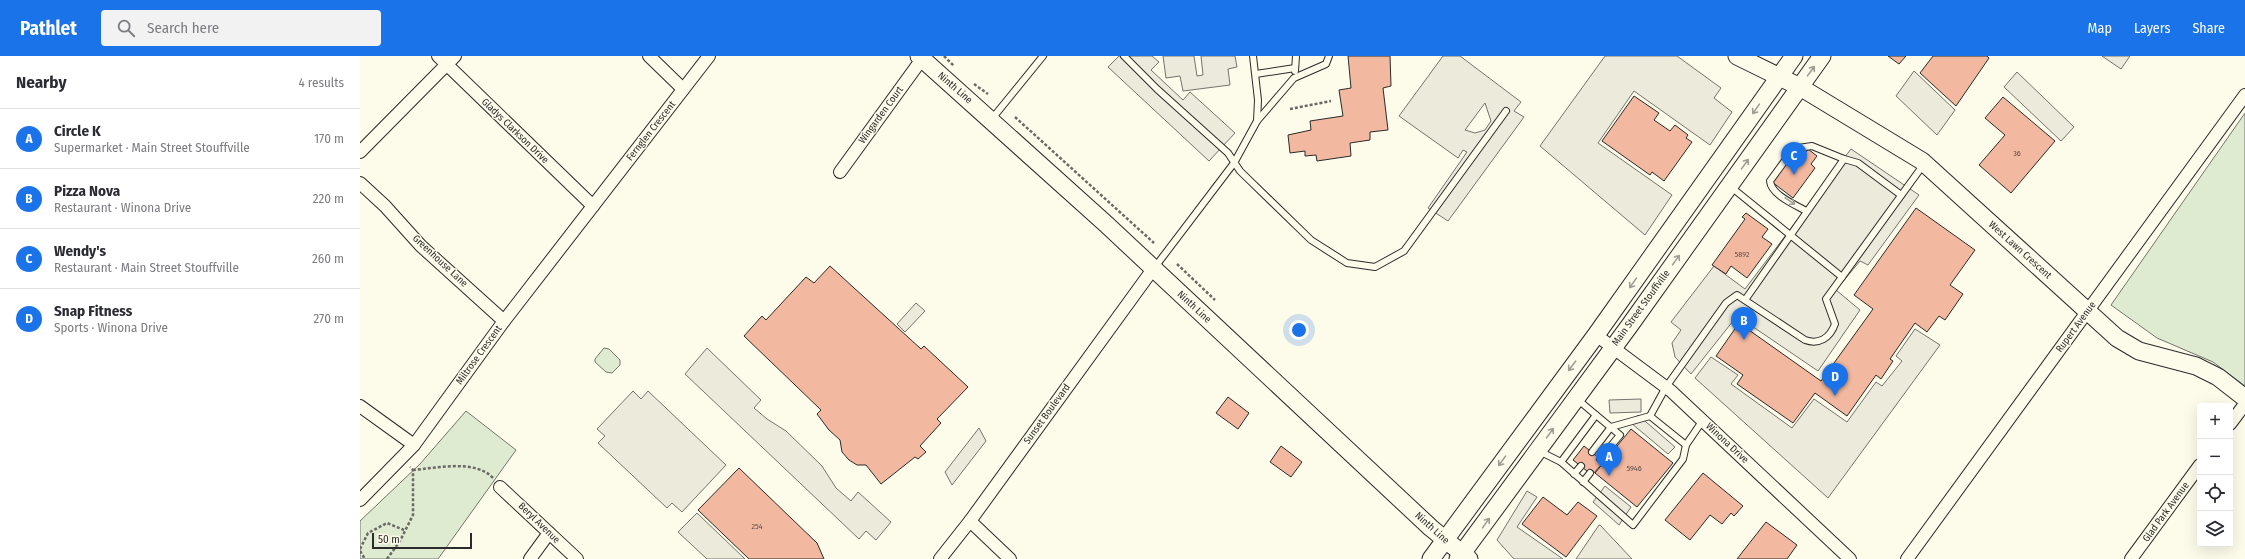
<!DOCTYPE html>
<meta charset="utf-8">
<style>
body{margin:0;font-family:"Fira Sans Condensed",sans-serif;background:#f2f2f3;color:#2b2b33}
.controls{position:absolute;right:12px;bottom:12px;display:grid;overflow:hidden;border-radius:4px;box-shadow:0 4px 16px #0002}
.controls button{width:36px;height:36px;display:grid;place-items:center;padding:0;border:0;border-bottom:1px solid #e1e1e2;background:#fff;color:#2b2b33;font:20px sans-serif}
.scale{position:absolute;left:12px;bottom:10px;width:100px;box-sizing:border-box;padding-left:4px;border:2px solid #2b2b2b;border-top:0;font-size:11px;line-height:14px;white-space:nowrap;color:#2b2b2b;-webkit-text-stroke:3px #fdfbea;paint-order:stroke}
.you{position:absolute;left:939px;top:274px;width:14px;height:14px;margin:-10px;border:3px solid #fff;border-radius:50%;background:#1a73e8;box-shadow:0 0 0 6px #1a73e833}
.badge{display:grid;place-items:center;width:26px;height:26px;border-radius:50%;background:#1a73e8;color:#fff;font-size:13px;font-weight:700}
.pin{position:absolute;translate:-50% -33px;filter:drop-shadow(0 1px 2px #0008)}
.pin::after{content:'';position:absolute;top:21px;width:14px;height:12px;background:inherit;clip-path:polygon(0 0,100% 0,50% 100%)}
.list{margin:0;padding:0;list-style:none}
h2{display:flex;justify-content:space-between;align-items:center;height:52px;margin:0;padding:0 16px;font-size:17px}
h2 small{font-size:13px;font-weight:400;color:#7c7c81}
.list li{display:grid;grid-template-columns:26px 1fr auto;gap:12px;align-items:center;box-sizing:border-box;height:60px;padding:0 16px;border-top:1px solid #e1e1e2}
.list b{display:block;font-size:15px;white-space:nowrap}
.list p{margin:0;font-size:13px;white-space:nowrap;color:#7c7c81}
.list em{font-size:13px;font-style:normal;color:#7c7c81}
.icon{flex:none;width:22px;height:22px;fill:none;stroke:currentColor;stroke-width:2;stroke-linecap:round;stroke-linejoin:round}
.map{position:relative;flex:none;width:1885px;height:503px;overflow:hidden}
header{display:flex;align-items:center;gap:24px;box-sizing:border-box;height:56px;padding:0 20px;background:#1a73e8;color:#fff}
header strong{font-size:19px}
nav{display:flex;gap:22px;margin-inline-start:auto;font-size:14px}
.search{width:280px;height:36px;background:#f2f2f3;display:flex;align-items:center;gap:10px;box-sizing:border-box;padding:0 14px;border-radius:4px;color:#7c7c81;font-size:15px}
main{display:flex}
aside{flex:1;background:#fff}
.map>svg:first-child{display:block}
</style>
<header>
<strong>Pathlet</strong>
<div class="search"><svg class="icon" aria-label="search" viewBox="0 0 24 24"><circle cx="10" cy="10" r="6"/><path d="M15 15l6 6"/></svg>Search here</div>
<nav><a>Map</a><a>Layers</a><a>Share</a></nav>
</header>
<main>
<aside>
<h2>Nearby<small>4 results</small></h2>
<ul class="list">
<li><span class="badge">A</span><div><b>Circle K</b><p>Supermarket · Main Street Stouffville</p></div><em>170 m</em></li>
<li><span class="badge">B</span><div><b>Pizza Nova</b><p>Restaurant · Winona Drive</p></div><em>220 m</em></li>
<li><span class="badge">C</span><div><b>Wendy's</b><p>Restaurant · Main Street Stouffville</p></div><em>260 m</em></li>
<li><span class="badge">D</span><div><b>Snap Fitness</b><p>Sports · Winona Drive</p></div><em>270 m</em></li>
</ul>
</aside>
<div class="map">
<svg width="1885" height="503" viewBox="0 0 1885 503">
<rect width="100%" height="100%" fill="#fdfbea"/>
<!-- green -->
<g fill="#deebd1" stroke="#74746e">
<path d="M1885 57V330L1853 306 1797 282 1751 249Z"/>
<path d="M244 292 249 293 260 304V309L252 317 246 316 235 306V303Z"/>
<path d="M106 355 156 394 78 503H0V465L60 408Z"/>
</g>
<!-- parking -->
<g fill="#eceadb" stroke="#74746e" fill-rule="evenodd">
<path d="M759 0H792L799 6 791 14 823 44 830 36 875 77 849 105 748 11Z"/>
<path d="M803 0H834L837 20 843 19 841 0H875L877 11 868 13 870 29 823 35 820 20 806 22Z"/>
<path d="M1083 0H1100L1161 46 1154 55 1164 61 1088 165 1068 152 1107 96 1103 94 1098 102 1039 60ZM1125 47 1131 65 1125 74 1115 77 1105 74Z"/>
<path d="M1245 0H1317L1361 32 1354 42 1372 56 1350 89 1274 35 1238 87 1312 139 1285 179 1180 90Z"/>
<path d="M1742 0H1770L1761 13Z"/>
<path d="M1554 15 1595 54 1577 79 1536 40Z"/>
<path d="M1657 16 1714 71 1701 85 1644 31Z"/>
<path d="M1491 93 1559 139 1508 209 1500 205 1476 234 1500 254 1458 315 1377 260 1331 318 1315 301 1312 287 1321 274 1311 266 1354 210 1385 233Z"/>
<path d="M556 247 565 255 545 276 537 268Z"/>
<path d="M1555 273 1580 289 1468 442 1335 322 1351 301 1378 319 1371 328 1432 372 1454 343 1487 366 1516 326 1522 330 1542 305 1536 300Z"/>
<path d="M347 292 401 344 394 352 407 363 426 375 462 410 476 432 491 445 498 436 531 466 516 484 506 475 499 483 325 318Z"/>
<path d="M273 335 281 343 288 335 366 409 322 456 312 447 307 452 238 387 245 380 237 373Z"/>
<path d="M1281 343V356L1250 357 1249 344Z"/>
<path d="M1278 359 1315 391 1308 398 1271 367Z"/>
<path d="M619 372 626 385 592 429 585 416Z"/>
<path d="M1245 430 1271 451 1259 469 1233 446Z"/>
<path d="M1167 435 1177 441 1157 471 1203 503H1154L1137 484Z"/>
<path d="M337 457 385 503H347L318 476Z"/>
<path d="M1239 469H1240L1272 503H1216Z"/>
</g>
<!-- building -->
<g fill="#f2b8a0" stroke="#2b2b2b">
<path d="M988 0H1030L1031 30 1023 32 1028 74 1010 76V84L990 87 991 100 957 105 956 99 945 100V95L930 97 928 79 951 74 950 65 983 60 979 34 991 32Z"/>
<path d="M1528 0H1546L1539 8Z"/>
<path d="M1573 0H1627L1629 2 1596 50 1560 17Z"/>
<path d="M1274 40 1299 57 1294 64 1310 75 1315 69 1328 79 1326 82 1332 86 1304 125 1292 116 1290 119 1242 85Z"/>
<path d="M1643 41 1695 85 1651 137 1619 109 1645 79 1625 62Z"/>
<path d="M1448 93 1457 100 1451 108 1455 112 1433 142 1412 126 1435 95 1443 100Z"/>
<path d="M1556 152 1615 194 1590 229 1603 238 1585 264 1579 260 1567 276 1555 267 1530 303 1533 305 1521 323 1516 319 1487 360 1455 337 1433 367 1377 328 1383 319 1356 300 1379 267 1461 325 1513 253 1494 239Z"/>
<path d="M1386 157 1408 173 1402 181 1412 188 1387 222 1371 210 1366 218 1352 209 1385 163 1382 161Z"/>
<path d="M470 210 561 293 564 290 608 331 577 363 581 367 560 390 566 396 558 403 555 401 521 428 506 409H497L489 404 482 396 480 384 469 374 457 358 461 354 384 280 402 260 406 264 446 221 454 227Z"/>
<path d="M868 341 889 357 878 373 856 357Z"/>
<path d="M1271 373 1313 407 1277 451 1235 417Z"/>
<path d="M921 390 942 406 931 421 910 406Z"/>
<path d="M1224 390 1244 406 1232 419 1213 404Z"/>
<path d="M379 412 457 487 464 503H389L338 454Z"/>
<path d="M1343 417 1383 450 1374 460 1371 457 1362 468 1350 459 1330 484 1305 464Z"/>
<path d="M1183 441 1207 459 1218 446 1237 460 1206 501 1162 468Z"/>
<path d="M1406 466 1437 489 1427 503H1377Z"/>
</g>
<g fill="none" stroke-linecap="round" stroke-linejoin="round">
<!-- lane casing -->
<g stroke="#2b2b2b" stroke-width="8">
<g id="lane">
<path d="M764 0 797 33 868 97 880 115 951 184 987 207 1015 211 1044 195 1146 55"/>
<path d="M935 15 936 0"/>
<path d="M896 18 935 12"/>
<path d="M631 64 683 0"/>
<path d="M897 65 934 22 966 8 969 0"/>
<path d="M1371 131 1482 221"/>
<path d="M1446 155C1436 149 1411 139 1410 125L1432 95 1438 92 1452 90 1484 103 1498 107 1541 139"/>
<path d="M795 211 874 107 897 65 898 44 893 0"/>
<path d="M1385 244 1484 103"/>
<path d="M1236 359 1260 379 1240 403"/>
<path d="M1290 360 1326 389 1343 364"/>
<path d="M1179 395 1201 406 1236 359 1217 343"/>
<path d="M1232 396 1251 371 1290 360 1306 331 1366 247 1377 239 1445 284C1459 289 1470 282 1475 268L1466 243 1564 108"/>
<path d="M1201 406 1273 469 1323 403 1326 389"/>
<path d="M1214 418 1221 410"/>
<path d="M1223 426 1230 417"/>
</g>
</g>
<!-- street casing -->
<g stroke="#2b2b2b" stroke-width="14">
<g id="street">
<path d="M78 0 233 150"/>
<path d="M289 0 323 33"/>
<path d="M0 96 95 0"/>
<path d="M480 116 562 3"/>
<path d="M0 127 25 150 61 190 144 265"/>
<path d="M1236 279 1311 335 1490 503"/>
<path d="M0 350 54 389"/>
<path d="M1870 368 1885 348"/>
<path d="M140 431 217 503"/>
<path d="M0 444 54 389 144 265 349 0"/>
<path d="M610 465 650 503"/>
<path d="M170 503 189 477"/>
<path d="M580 503 610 465 793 213"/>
<path d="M1547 503 1885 39"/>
<path d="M1771 503 1840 409"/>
</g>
</g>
<!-- secondary casing -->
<g stroke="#2b2b2b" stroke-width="19">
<g id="secondary">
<path d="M559 0 746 168 1071 472 1109 503"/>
<path d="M1377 0 1440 31 1562 105 1757 282 1779 295 1836 310 1858 321 1885 342"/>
<path d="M1071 503 1236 279 1434 0"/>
<path d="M1098 503 1270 269 1462 0"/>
</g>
</g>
<!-- path -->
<g stroke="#6a6964" stroke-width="2.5" stroke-dasharray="3 2" stroke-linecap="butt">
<path d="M584 0 594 10"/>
<path d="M614 28 628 38"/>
<path d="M930 53 971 45"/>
<path d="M655 61 794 187"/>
<path d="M817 208 855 244"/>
<path d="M53 414C77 412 115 403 133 422"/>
<path d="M0 493 8 477 27 467 44 474"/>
<path d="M0 495 5 503"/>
<path d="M27 503 40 485 53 459V414L50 411"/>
</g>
<!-- lane -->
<use href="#lane" stroke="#fdfbea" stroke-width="6"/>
<!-- street -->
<use href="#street" stroke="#fdfbea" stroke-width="12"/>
<!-- secondary -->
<use href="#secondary" stroke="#fdfbea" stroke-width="17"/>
</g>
<!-- one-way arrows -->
<defs><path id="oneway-shaft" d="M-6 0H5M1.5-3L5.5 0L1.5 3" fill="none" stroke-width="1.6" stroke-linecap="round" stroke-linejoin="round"/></defs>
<g stroke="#9e9d94">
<use href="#oneway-shaft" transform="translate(1451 15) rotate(-54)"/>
<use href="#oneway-shaft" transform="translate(1396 53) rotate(125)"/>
<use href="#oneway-shaft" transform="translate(1385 108) rotate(-54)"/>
<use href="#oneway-shaft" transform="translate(1430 145) rotate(34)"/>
<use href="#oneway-shaft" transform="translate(1316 204) rotate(-55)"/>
<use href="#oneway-shaft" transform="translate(1273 227) rotate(125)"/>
<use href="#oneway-shaft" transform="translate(1212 310) rotate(127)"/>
<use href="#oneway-shaft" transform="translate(1190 377) rotate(-54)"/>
<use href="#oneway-shaft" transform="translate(1142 405) rotate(126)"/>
<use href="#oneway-shaft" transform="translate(1126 467) rotate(-55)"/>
</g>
<g text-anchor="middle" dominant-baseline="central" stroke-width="3" stroke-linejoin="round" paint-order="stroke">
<!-- number labels -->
<g font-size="8" fill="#5d4e48">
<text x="1657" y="97">36</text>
<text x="1382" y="198">5892</text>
<text x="1274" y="412">5946</text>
<text x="397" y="470">254</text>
</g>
<!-- street labels -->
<g font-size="10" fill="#2b2b2b" stroke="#fdfbea">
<text transform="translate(595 32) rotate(41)">Ninth Line</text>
<text transform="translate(521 59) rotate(-54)">Wingarden Court</text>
<text transform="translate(155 75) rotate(44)">Gladys Clarkson Drive</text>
<text transform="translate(291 75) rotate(-52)">Fernglen Crescent</text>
<text transform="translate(1660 194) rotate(42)">West Lawn Crescent</text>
<text transform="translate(80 205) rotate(43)">Greenhouse Lane</text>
<text transform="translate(834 251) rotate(43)">Ninth Line</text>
<text transform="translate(1281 252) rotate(-54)">Main Street Stouffville</text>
<text transform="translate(1716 271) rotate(-54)">Rupert Avenue</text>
<text transform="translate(119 299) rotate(-54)">Miltrose Crescent</text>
<text transform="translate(687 358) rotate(-54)">Sunset Boulevard</text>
<text transform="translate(1367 387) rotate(43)">Winona Drive</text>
<text transform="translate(1806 456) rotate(-54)">Glad Park Avenue</text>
<text transform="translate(179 467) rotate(44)">Beryl Avenue</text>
<text transform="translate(1072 472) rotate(42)">Ninth Line</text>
</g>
</g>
</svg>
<div class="controls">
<button>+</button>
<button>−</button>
<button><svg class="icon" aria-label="locate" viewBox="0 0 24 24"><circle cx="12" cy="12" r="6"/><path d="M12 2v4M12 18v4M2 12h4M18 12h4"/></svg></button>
<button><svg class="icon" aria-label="layers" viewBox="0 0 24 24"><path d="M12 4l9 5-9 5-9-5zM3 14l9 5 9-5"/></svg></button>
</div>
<div class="scale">50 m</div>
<div class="you"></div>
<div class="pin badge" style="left:1249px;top:420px">A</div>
<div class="pin badge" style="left:1384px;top:284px">B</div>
<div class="pin badge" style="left:1434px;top:119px">C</div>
<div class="pin badge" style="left:1475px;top:340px">D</div>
</div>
</main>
